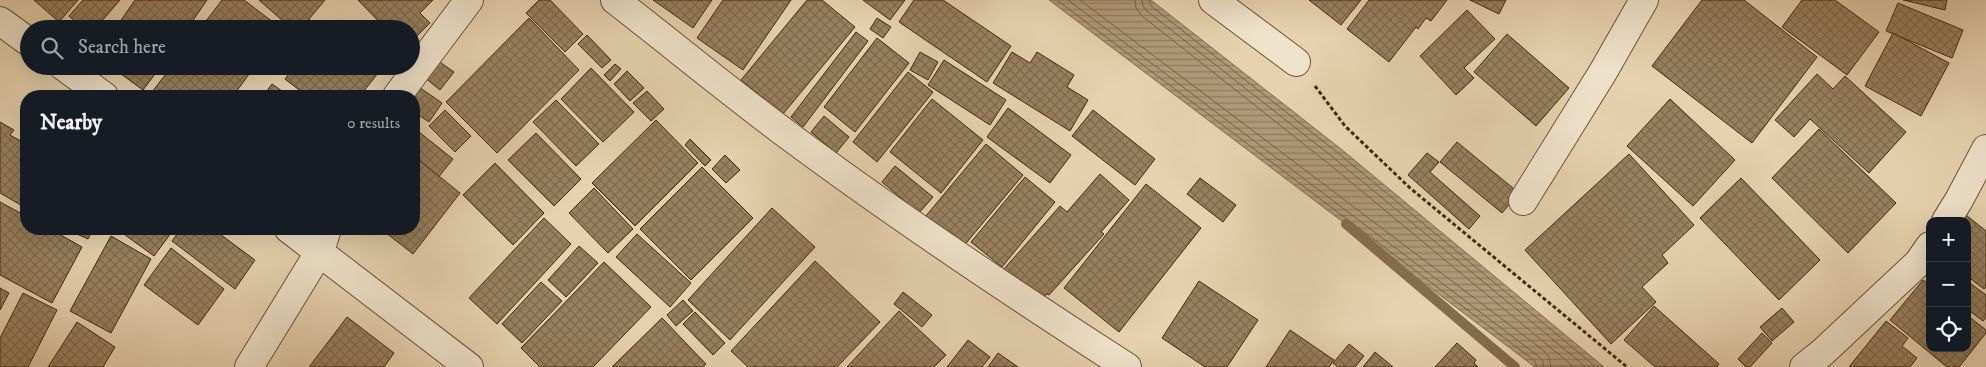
<!DOCTYPE html>
<meta charset="utf-8">
<style>
body{margin:0;font-family:"IM FELL DW Pica",serif;background:#20242c;color:#f1f3f6}
.controls{position:absolute;right:15px;bottom:15px;display:grid;overflow:hidden;border-radius:10px;box-shadow:0 5px 20px #0002}
.controls button{width:45px;height:45px;display:grid;place-items:center;padding:0;border:0;border-bottom:1px solid #363941;background:#171b24;color:#f1f3f6;font:25px sans-serif}
.list{margin:0;padding:0;list-style:none}
h2{display:flex;justify-content:space-between;align-items:center;height:65px;margin:0;padding:0 20px;font-size:21px}
h2 small{font-size:16px;font-weight:400;color:#9ea1a6}
.icon{flex:none;width:28px;height:28px;fill:none;stroke:currentColor;stroke-width:2;stroke-linecap:round;stroke-linejoin:round}
.map{position:relative;flex:none;width:1986px;height:367px;overflow:hidden}
.search{position:absolute;background:#171b24;box-shadow:0 5px 20px #0002;left:20px;top:20px;width:400px;height:55px;display:flex;align-items:center;gap:12px;box-sizing:border-box;padding:0 18px;border-radius:28px;color:#9ea1a6;font-size:19px}
.panel{position:absolute;background:#171b24;box-shadow:0 5px 20px #0002;left:20px;top:90px;width:400px;height:145px;border-radius:20px}
.map>svg:first-child{display:block}
</style>
<div class="map">
<svg width="1986" height="367" viewBox="0 0 1986 367">
<defs>
<pattern id="water-rules" width="6" height="5" patternUnits="userSpaceOnUse" patternTransform="scale(1.25)"><rect width="6" height="5" fill="#af9978"/><path d="M0 2.5h6" fill="none" stroke="#907d61"/></pattern>
<pattern id="building-cross-hatch" width="8" height="8" patternUnits="userSpaceOnUse" patternTransform="scale(1.25)"><rect width="8" height="8" fill="#988161"/><path d="M0 0l8 8M0 8l8-8" fill="none" stroke="#7e6a4e"/></pattern>
</defs>
<rect width="100%" height="100%" fill="#e6d2af"/>
<filter id="stains"><feTurbulence type="fractalNoise" baseFrequency=".004" numOctaves="4"/><feColorMatrix values="0 0 0 0 .2 0 0 0 0 .09 0 0 0 0 .02 0 0 0 .5 -.17"/></filter>
<radialGradient id="worn" r=".72"><stop offset=".6" stop-color="#630" stop-opacity="0"/><stop offset="1" stop-color="#630" stop-opacity=".3"/></radialGradient>
<!-- water -->
<path fill="url(#water-rules)" stroke="#846d4d" d="M1049 0H1151L1341 149 1604 367H1535Z"/>
<g fill="none" stroke-linecap="round" stroke-linejoin="round">
<!-- shore -->
<g stroke="#796242" stroke-width="1">
<path d="M1057 0 1535 361 1537 367"/>
<path d="M1068 0 1538 356 1543 361V367"/>
<path d="M1080 0 1543 350 1549 357 1551 367"/>
<path d="M1135 0 1136 8 1142 16 1329 164 1574 367"/>
<path d="M1142 0 1143 6 1147 11 1334 158 1586 367"/>
<path d="M1149 0 1151 6 1338 153 1596 367"/>
</g>
<!-- stream -->
<path stroke="#846d4d" stroke-width="10" d="M1346 224 1515 367"/>
</g>
<!-- building -->
<g fill="url(#building-cross-hatch)" stroke="#432a0d">
<path d="M34 0H78L59 22Z"/>
<path d="M83 0H120L95 29H83L69 16Z"/>
<path d="M135 0H207L187 29H115Z"/>
<path d="M222 0H244L282 29H200Z"/>
<path d="M259 0H325L309 19 320 29H292Z"/>
<path d="M358 0H433L420 13 430 23 411 42V29H386Z"/>
<path d="M539 0H550L583 34 565 52 526 13Z"/>
<path d="M653 0H712L693 28Z"/>
<path d="M723 0H791L743 70 697 38Z"/>
<path d="M807 0H822L855 27 783 114 741 80Z"/>
<path d="M863 0H905L890 20Z"/>
<path d="M914 0H943L1011 46 987 82 899 22Z"/>
<path d="M1309 0H1361L1341 25Z"/>
<path d="M1369 0H1447L1431 21 1426 18 1418 29 1416 27 1389 62 1347 29Z"/>
<path d="M1470 0H1506L1499 14Z"/>
<path d="M1702 0H1744L1817 57 1752 143 1652 66Z"/>
<path d="M1802 0H1835L1879 32 1847 75 1782 27Z"/>
<path d="M1903 0H1947L1945 10Z"/>
<path d="M1898 3 1963 30 1952 58 1886 31Z"/>
<path d="M1467 10 1495 39 1464 68 1474 78 1456 95 1420 56Z"/>
<path d="M529 18 579 70 497 153 446 102Z"/>
<path d="M877 18 891 27 883 38 870 29Z"/>
<path d="M856 32 868 41 803 127 791 117Z"/>
<path d="M1893 33 1949 63 1921 116 1865 86Z"/>
<path d="M1507 34 1569 88 1536 126 1474 72Z"/>
<path d="M587 35 611 60 602 68 578 44Z"/>
<path d="M877 38 909 63 855 132 824 107Z"/>
<path d="M920 52 938 62 928 80 910 70Z"/>
<path d="M1012 52 1030 63 1037 52 1074 75 1067 87 1088 100 1070 131 993 83Z"/>
<path d="M437 60 454 72 440 90 424 77Z"/>
<path d="M944 60 1006 100 990 125 928 85Z"/>
<path d="M615 64 621 69 610 81 604 75Z"/>
<path d="M110 66H161L143 90Z"/>
<path d="M172 66H255L233 96H149Z"/>
<path d="M295 66H380L382 68 360 96H307L285 79Z"/>
<path d="M591 68 634 112 603 142 561 99Z"/>
<path d="M627 71 644 88 630 101 614 84Z"/>
<path d="M908 72 933 92 877 162 853 142Z"/>
<path d="M1817 74 1833 89 1845 76 1906 132 1869 173 1810 119 1794 137 1775 120Z"/>
<path d="M272 84 289 96H263Z"/>
<path d="M416 85 442 103 429 122 414 112Z"/>
<path d="M647 91 664 109 651 121 633 103Z"/>
<path d="M932 99 983 140 941 193 890 152Z"/>
<path d="M1670 99 1735 160 1693 206 1627 146Z"/>
<path d="M556 100 599 144 576 166 533 122Z"/>
<path d="M1008 108 1071 155 1050 183 987 137Z"/>
<path d="M445 110 471 136 455 152 429 126Z"/>
<path d="M1093 110 1155 159 1135 185 1072 136Z"/>
<path d="M824 116 849 137 836 153 811 132Z"/>
<path d="M656 120 698 163 635 226 592 183Z"/>
<path d="M0 122 14 130 10 135 26 144V208L0 193Z"/>
<path d="M414 128 453 159 414 208Z"/>
<path d="M1819 129 1896 203 1848 253 1772 178Z"/>
<path d="M536 133 581 179 554 206 508 160Z"/>
<path d="M690 139 711 160 705 166 685 145Z"/>
<path d="M1457 142 1519 193 1502 213 1440 162Z"/>
<path d="M986 144 1023 175 962 248 925 217Z"/>
<path d="M1427 153 1439 162 1430 172 1480 216 1469 229 1408 175Z"/>
<path d="M1629 154 1694 225 1662 255 1668 263 1642 287 1656 302 1611 344 1525 250Z"/>
<path d="M725 155 740 170 726 183 712 169Z"/>
<path d="M414 156 460 193 413 254 381 229H414Z"/>
<path d="M495 163 544 213 513 245 463 195Z"/>
<path d="M895 166 933 197 919 213 882 182Z"/>
<path d="M702 167 753 218 691 280 640 229Z"/>
<path d="M1100 174 1129 200 1101 232 1104 234 1049 295 1047 294 1039 302 1003 270 1060 206 1067 212Z"/>
<path d="M1025 177 1055 202 1002 267 971 242Z"/>
<path d="M1200 178 1236 205 1223 222 1187 194Z"/>
<path d="M1741 178 1820 260 1779 300 1700 218Z"/>
<path d="M1146 184 1201 228 1119 332 1064 288Z"/>
<path d="M594 188 633 229 608 253 569 213Z"/>
<path d="M0 202 26 216V229H50L82 247 52 303 0 275Z"/>
<path d="M772 208 815 247 730 340 688 300Z"/>
<path d="M1966 215 1986 231V287L1984 289 1967 276V221H1962Z"/>
<path d="M544 218 571 244 497 324 469 298Z"/>
<path d="M66 229H93L88 239Z"/>
<path d="M117 229H174L154 256Z"/>
<path d="M181 229H213L255 260 235 289 172 241Z"/>
<path d="M637 234 691 283 670 307 616 257Z"/>
<path d="M111 236 151 259 111 333 70 311Z"/>
<path d="M579 246 598 263 566 297 548 280Z"/>
<path d="M171 248 224 289 198 325 144 285Z"/>
<path d="M815 261 880 322 837 367H748L731 351Z"/>
<path d="M604 262 651 307 593 367H540L521 348Z"/>
<path d="M1923 280 1930 285V348H1967V315L1986 330V333L1959 367H1947L1890 320Z"/>
<path d="M1199 281 1258 320 1227 367H1205L1162 338Z"/>
<path d="M1967 281 1986 295V317L1983 321 1967 309Z"/>
<path d="M541 282 562 301 522 343 502 324Z"/>
<path d="M0 288 9 293 0 310Z"/>
<path d="M903 292 932 315 922 327 894 304Z"/>
<path d="M23 293 57 310 28 367H0V338Z"/>
<path d="M683 300 693 311 676 326 667 315Z"/>
<path d="M1654 306 1719 364 1717 367H1655L1624 340Z"/>
<path d="M1782 308 1794 322 1772 341 1760 327Z"/>
<path d="M899 311 946 355 934 367H847Z"/>
<path d="M695 312 725 343 713 355 683 324Z"/>
<path d="M347 317 394 353 384 367H309Z"/>
<path d="M662 318 706 364 703 367H612Z"/>
<path d="M1886 321 1908 338 1902 346 1917 358 1910 367H1849Z"/>
<path d="M77 322 115 347 103 367H48Z"/>
<path d="M1290 330 1334 360 1329 367H1266Z"/>
<path d="M1762 333 1772 343 1750 367H1746L1738 359Z"/>
<path d="M968 340 990 357 982 367H947Z"/>
<path d="M1457 343 1476 360 1474 363 1478 367H1435Z"/>
<path d="M1349 344 1364 356 1355 367H1338L1333 363Z"/>
<path d="M1375 352 1393 367H1363Z"/>
<path d="M998 353 1018 367H988Z"/>
</g>
<g fill="none" stroke-linecap="round" stroke-linejoin="round">
<!-- minor casing -->
<g stroke="#6c5436" stroke-width="30">
<g id="minor">
<path d="M615 0C673 45 730 92 789 136 898 217 1012 293 1127 367"/>
<path d="M1213 0 1296 62"/>
<path d="M0 21 29 42"/>
<path d="M63 66 104 96"/>
<path d="M397 96 469 0"/>
<path d="M1523 201 1603 72 1644 0"/>
<path d="M1946 221 1959 200 1986 149"/>
<path d="M289 229 469 367"/>
<path d="M249 367 320 251 327 229"/>
<path d="M1804 367 1823 352 1918 263 1930 246"/>
</g>
</g>
<!-- path -->
<path stroke="#432a0d" stroke-width="3" stroke-dasharray="4 2.5" stroke-linecap="butt" d="M1315 86 1345 126 1410 188 1627 367"/>
<!-- minor -->
<use href="#minor" stroke="#efe2cb" stroke-width="28"/>
</g>
<rect width="100%" height="100%" filter="url(#stains)"/>
<rect width="100%" height="100%" fill="url(#worn)"/>
</svg>
<div class="controls">
<button>+</button>
<button>−</button>
<button><svg class="icon" aria-label="locate" viewBox="0 0 24 24"><circle cx="12" cy="12" r="6"/><path d="M12 2v4M12 18v4M2 12h4M18 12h4"/></svg></button>
</div>
<div class="search"><svg class="icon" aria-label="search" viewBox="0 0 24 24"><circle cx="10" cy="10" r="6"/><path d="M15 15l6 6"/></svg>Search here</div>
<section class="panel">
<h2>Nearby<small>0 results</small></h2>
<ul class="list">
</ul>
</section>
</div>
